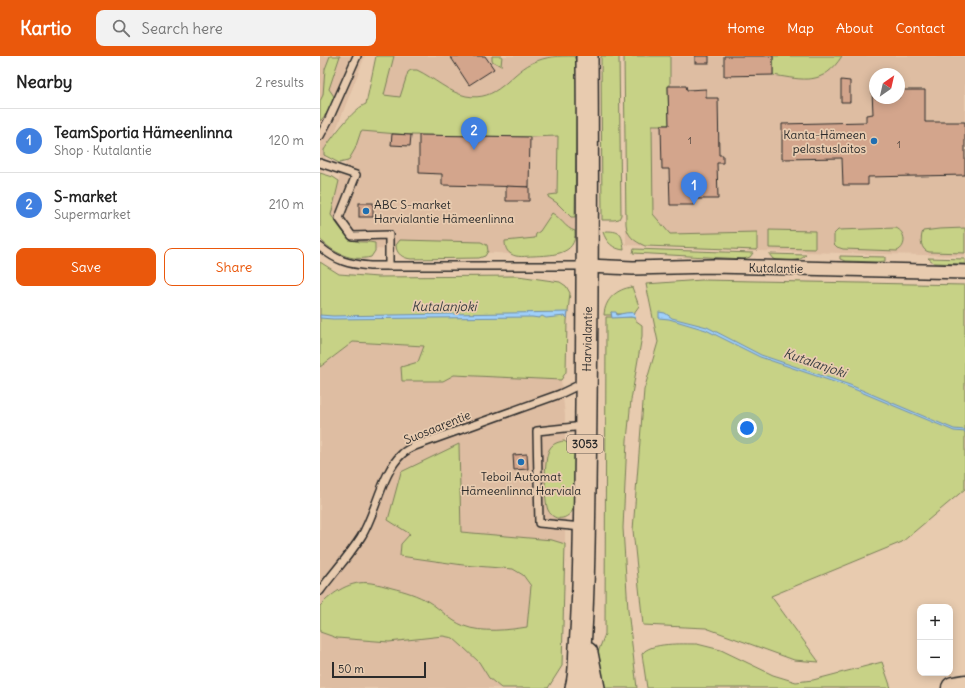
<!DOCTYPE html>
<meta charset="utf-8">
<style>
body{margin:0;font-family:Delius,sans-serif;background:#f2f2f2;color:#222}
.controls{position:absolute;right:12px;bottom:12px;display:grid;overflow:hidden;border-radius:8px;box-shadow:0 2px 10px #0003}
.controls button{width:36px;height:36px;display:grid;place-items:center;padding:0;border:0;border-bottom:1px solid #e0e0e0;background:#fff;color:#222;font:20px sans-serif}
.compass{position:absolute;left:549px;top:12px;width:36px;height:36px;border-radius:50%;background:#fff;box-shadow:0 2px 10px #0003;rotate:34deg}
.scale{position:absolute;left:12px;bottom:10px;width:94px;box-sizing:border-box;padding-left:4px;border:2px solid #2b2b2b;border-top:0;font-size:11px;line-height:14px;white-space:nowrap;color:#2b2b2b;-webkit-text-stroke:3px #e8cbaf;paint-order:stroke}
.you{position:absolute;left:427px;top:372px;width:14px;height:14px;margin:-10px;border:3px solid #fff;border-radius:50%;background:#1a73e8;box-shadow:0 0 0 6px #1a73e833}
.badge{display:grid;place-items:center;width:26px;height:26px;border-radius:50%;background:#ea580c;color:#fff;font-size:13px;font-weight:700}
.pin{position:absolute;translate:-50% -33px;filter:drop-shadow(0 1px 2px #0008)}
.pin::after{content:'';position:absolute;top:21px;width:14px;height:12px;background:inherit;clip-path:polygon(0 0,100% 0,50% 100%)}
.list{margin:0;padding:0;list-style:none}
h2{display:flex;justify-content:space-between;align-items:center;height:52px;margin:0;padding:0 16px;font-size:17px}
h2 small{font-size:13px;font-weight:400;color:#767676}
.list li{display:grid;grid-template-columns:26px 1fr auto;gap:12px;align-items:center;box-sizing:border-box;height:64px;padding:0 16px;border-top:1px solid #e0e0e0}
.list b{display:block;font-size:15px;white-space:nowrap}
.list p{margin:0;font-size:13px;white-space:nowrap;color:#767676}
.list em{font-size:13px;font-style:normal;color:#767676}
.actions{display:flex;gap:8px;padding:12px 16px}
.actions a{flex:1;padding:9px 0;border:1px solid #ea580c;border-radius:8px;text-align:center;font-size:14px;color:#ea580c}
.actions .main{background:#ea580c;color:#fff}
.icon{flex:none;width:22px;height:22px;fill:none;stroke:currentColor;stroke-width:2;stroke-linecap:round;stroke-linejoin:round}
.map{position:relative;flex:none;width:645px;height:632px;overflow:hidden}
header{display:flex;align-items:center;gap:24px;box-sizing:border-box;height:56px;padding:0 20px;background:#ea580c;color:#fff}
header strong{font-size:19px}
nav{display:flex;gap:22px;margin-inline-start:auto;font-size:14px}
.search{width:280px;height:36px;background:#f2f2f2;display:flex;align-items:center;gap:10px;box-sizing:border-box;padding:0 14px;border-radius:8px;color:#767676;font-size:15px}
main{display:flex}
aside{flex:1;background:#fff}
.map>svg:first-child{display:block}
</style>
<header>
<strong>Kartio</strong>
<div class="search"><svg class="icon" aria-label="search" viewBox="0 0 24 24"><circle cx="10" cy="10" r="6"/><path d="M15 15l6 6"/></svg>Search here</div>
<nav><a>Home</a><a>Map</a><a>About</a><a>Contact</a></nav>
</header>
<main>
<aside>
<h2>Nearby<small>2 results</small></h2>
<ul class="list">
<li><span class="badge" style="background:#3f7fe0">1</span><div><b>TeamSportia Hämeenlinna</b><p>Shop · Kutalantie</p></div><em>120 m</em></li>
<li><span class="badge" style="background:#3f7fe0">2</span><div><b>S-market</b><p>Supermarket</p></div><em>210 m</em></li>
</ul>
<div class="actions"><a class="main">Save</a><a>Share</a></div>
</aside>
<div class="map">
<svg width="645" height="632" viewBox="0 0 645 632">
<rect width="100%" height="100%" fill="#e8cbaf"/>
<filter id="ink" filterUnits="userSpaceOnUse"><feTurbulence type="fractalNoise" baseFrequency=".025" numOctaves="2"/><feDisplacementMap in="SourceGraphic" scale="8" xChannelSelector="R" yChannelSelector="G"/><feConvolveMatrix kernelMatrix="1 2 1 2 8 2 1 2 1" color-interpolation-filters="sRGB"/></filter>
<g filter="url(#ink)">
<!-- built -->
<g fill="#debda2" fill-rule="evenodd">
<path d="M0 0H45L6 99 0 120Z"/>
<path d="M58 0H239L255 65V180L254 186 249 192 237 198 203 200 179 197 20 192 4 159 44 63Z"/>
<path d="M304 0H645V200L441 195 306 189ZM555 18H579V42H555Z"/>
<path d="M33 286 104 290 98 306 123 325 133 319 241 324 245 359V488L232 484 140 476 139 388 81 416 143 509 194 513 203 519 211 530 205 594 208 632H0V311Z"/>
</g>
<!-- green -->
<g fill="#c7d286" stroke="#797e58">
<path d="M10 0H20L9 33C10 35 14 39 14 42 14 49 5 60 0 65V45L3 39 5 13Z"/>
<path d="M56 0H74L64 39 80 41 88 16 91 14H97C114 22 128 36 146 40 178 46 188 19 212 7 227 0 238 0 254 0L256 5 257 18 255 161H251L237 147 228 141 229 139 237 138 238 80 210 81 91 79 41 75 35 93 28 105 19 107 4 99V94C12 81 33 53 46 48Z"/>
<path d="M172 0H182L181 10 172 5Z"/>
<path d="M281 0H299L301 159 299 163 294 164H282Z"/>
<path d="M304 0H350V30L348 31 349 69H332L333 158 350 178 437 176V194L325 190C314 185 307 180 306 168Z"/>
<path d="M453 0H522C503 30 484 24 453 19Z"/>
<path d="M0 117 13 121 19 125 11 159C17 167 25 182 35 185 42 187 48 185 55 187V195L51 201C32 206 13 197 0 183Z"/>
<path d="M232 157C241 162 245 172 255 175 257 200 230 199 213 200 206 200 197 202 191 198 186 195 185 190 185 185L215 182 216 178 220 175Z"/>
<path d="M576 172C586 176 587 191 577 195L523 193 517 191 514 188V178L518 174Z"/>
<path d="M645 172V197L609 196C600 194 600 182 603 175L619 173Z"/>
<path d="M449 174 495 175V193L449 192Z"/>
<path d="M286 175C302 175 302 179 304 194 293 193 286 186 283 176Z"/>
<path d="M80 184 161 186 167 189 168 195 165 200 159 202 91 203C83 202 76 198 76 189Z"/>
<path d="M314 193 433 197 430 201 424 203 313 197Z"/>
<path d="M449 198 486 199C479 207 466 204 456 204L453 203Z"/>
<path d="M520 200 565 201V205L557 206 525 205 520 203Z"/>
<path d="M608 202 645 203V208L614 207Z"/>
<path d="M0 206 19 218 58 221 198 220 240 226 246 230 250 237 247 265 246 316 241 324 134 319 123 325H82L81 311 98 306 104 290 33 286 0 311Z"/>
<path d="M382 224 645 229V433L582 486 451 540 499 606 474 604 386 572 323 569 313 474 324 334 338 286 326 228Z"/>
<path d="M312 231 319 250 314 257C306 257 299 260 291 256L292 259H284C285 243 297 233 312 231Z"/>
<path d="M286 261H311L315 262V264L322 269V280L311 344 307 384 303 472 308 554 317 632H282L275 604 285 578Z"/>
<path d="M244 385 251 389 256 394C256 409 258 436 255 449 251 463 235 468 228 454 224 445 224 403 229 394 232 388 237 386 244 385Z"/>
<path d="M139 388 141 476 232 484 245 488 242 610 228 632H181L169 622 159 606 143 591 133 582 123 580 69 586 17 582 0 576V550C13 536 31 524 51 527 58 528 65 530 72 532 84 535 98 539 109 546 122 554 129 564 144 570 161 577 189 574 207 571L211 530 203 519 193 513 143 509 80 500 81 488 90 478 68 464 81 416Z"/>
<path d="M377 588 401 594 453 619 476 626 493 624 562 606 571 632H327L322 598C330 586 363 588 377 588Z"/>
</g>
<!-- water -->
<g fill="#9fd0fb" stroke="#718ea8">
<path d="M248 256 247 262 245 260 226 262 222 260 219 262 212 261 13 263 0 262V259L13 260Z"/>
<path d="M291 256H296L297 259C303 257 309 256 316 257L314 259 316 261 315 262 311 261 292 262Z"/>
<path d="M339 256 345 257 352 262 387 271 441 299 530 329 634 373 645 374V376L634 375 529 331 440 301 386 274 349 263 339 262Z"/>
</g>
<!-- building -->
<g fill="#d3a58c" stroke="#2b2b2b">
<path d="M130 0H165L174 13 149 29Z"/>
<rect x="375" y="0" width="14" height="7"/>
<path d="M404 0H453V19L404 20Z"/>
<path d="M521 24 530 25V46H521Z"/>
<path d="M348 30H366L367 34 386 33V42H398L399 99H403V107H397L398 143H374V149H350L349 113H342L341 69H349Z"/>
<path d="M555 34V42H579V34H605V66H645V119L548 121V129H523L522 102 462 103V68L546 66V59L553 58 552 35Z"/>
<path d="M72 78 91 79 90 90 71 89Z"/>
<path d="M99 79 210 81 209 131 122 129V118L99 117Z"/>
<path d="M186 130 209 131V145H186Z"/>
<rect x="39" y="147" width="14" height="14"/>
<path d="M207 398 208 413 194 414 193 399Z"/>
</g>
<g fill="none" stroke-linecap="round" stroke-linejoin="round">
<!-- lane casing -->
<g stroke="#2b2b2b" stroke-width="10">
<g id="lane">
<path d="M0 80 9 63 37 0"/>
<path d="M0 107 36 119 19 162 32 180 69 179V210"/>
<path d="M0 191C17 205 28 208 50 210H266"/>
<path d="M262 471 219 467 217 375 264 370"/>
<path d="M0 535C13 517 29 500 41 481 56 457 62 416 82 398 86 394 91 392 95 390L240 338 263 327"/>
</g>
</g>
<!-- street casing -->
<g stroke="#2b2b2b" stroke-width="16">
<path id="street" d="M268 210 313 212 392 210 645 216"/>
</g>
<!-- primary casing -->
<g stroke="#2b2b2b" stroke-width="24">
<g id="primary">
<path d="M267 597 274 632"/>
<path d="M256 632C260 618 259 605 260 591 264 538 264 485 265 432 267 288 268 144 267 0"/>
</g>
</g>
<!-- highway casing -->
<g stroke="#2b2b2b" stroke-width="25">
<path id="highway" d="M633 632 645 630"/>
</g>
<!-- lane -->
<use href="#lane" stroke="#e8cbaf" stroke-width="7"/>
<!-- street -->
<use href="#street" stroke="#e8cbaf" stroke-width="13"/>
<!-- primary -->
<use href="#primary" stroke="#e8cbaf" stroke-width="21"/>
<!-- highway -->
<use href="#highway" stroke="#e8cbaf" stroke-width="22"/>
</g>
</g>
<!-- markers -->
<g fill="#1f6fb2" stroke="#e8cbaf" stroke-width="1.5">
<circle cx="554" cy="85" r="4"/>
<circle cx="46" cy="155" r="4"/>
<circle cx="201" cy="406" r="4"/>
</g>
<g text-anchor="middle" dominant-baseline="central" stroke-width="3.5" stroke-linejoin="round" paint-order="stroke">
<!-- number labels -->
<g font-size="10" fill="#554a43">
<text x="370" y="84">1</text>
<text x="579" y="88">1</text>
</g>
<!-- shield labels -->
<rect fill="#e8cbaf" stroke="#645b53" stroke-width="1" x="247" y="379" width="36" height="18" rx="3"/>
<g font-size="11" font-weight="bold" fill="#2b2b2b">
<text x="265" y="388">3053</text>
</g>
<!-- poi labels -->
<g font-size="12" fill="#2b2b2b" stroke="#e8cbaf" text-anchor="end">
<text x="546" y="78">Kanta-Hämeen<tspan x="546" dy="14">pelastuslaitos</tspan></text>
<text x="54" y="148" text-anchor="start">ABC S-market<tspan x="54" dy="14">Harvialantie Hämeenlinna</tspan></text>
<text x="201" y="420" text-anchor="middle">Teboil Automat<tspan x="201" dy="14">Hämeenlinna Harviala</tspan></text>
</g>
<!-- street labels -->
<g font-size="12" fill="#2b2b2b" stroke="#e8cbaf">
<text transform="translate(456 212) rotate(1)">Kutalantie</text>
<text transform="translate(267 283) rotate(-89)">Harvialantie</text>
<text transform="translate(117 371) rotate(-22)">Suosaarentie</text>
</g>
<!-- water labels -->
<g font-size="13" font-style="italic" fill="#373c40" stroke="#e8cbaf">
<text x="124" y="250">Kutalanjoki</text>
<text transform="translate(495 307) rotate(19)">Kutalanjoki</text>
</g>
</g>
</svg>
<div class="controls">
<button>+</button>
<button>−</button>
</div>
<svg class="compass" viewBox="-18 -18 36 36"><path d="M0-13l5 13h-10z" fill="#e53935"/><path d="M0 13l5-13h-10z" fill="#767676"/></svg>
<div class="scale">50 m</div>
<div class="you"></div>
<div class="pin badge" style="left:374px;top:149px;background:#3f7fe0">1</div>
<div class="pin badge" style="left:154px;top:94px;background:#3f7fe0">2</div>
</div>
</main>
